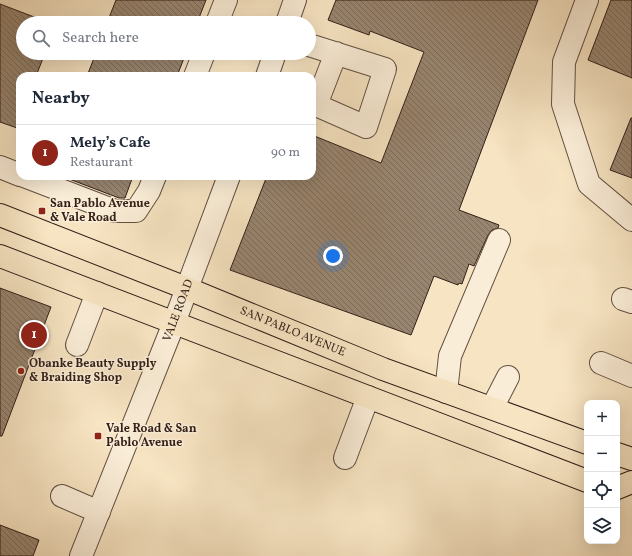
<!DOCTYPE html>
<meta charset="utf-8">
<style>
body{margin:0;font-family:Vollkorn,serif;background:#f6f6f7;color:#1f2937}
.controls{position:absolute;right:12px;bottom:12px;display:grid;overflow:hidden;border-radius:8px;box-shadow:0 4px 16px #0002}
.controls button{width:36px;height:36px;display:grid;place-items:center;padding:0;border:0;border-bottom:1px solid #e0e1e3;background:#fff;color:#1f2937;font:20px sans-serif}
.you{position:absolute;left:333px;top:256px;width:14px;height:14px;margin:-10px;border:3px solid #fff;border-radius:50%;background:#1a73e8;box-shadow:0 0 0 6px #1a73e833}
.badge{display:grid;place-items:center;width:26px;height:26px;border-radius:50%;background:#8f2418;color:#fff;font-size:13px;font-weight:700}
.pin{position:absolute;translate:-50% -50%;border:2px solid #fff;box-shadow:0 1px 4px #0006}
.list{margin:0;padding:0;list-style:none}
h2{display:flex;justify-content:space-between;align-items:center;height:52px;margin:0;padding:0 16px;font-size:17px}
h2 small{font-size:13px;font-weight:400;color:#747a83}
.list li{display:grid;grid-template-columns:26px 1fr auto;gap:12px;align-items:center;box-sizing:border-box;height:56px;padding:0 16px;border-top:1px solid #e0e1e3}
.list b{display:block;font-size:15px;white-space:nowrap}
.list p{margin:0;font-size:13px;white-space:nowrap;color:#747a83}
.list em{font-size:13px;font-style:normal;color:#747a83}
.icon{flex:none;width:22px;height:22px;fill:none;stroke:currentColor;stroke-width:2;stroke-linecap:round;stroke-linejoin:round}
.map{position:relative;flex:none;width:632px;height:556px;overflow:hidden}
.search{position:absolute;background:#fff;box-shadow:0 4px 16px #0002;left:16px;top:16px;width:300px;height:44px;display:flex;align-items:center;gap:10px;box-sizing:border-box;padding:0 14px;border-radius:22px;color:#747a83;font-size:15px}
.panel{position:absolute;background:#fff;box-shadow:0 4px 16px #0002;left:16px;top:72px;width:300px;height:108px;border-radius:12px}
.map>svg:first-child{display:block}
</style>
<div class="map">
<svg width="632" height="556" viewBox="0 0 632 556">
<defs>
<pattern id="building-back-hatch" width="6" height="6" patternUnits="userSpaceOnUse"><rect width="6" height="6" fill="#988570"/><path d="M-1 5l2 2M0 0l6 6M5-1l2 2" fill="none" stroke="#7d6c5b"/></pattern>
</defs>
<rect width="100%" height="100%" fill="#f7e4c2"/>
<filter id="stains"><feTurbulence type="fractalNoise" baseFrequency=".005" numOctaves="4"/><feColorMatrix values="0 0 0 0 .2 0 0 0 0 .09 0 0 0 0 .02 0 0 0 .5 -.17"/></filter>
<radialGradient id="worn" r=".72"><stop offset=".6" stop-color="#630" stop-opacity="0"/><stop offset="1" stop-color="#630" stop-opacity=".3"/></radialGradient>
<!-- building -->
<g fill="url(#building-back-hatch)" stroke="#321f18">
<path d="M116 0H206L197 23H107Z"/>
<path d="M336 0H538L459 210 499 225 498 228 492 230 488 235 474 266 469 264 462 284 459 283 458 285 434 276 411 335 230 270 267 176H312V135L381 163 424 52 370 31 369 35 328 20Z"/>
<path d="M611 0H632V78L588 60Z"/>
<path d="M0 4 50 23H23V53H45L36 76H20V129L0 122Z"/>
<path d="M96 53H186L177 76H87Z"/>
<path d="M631 118H632V178L610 170Z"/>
<path d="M64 176H133L125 198H119L64 177Z"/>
<path d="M0 288 51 307 2 436H0Z"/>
<path d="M0 525 39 540 33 556H0Z"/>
</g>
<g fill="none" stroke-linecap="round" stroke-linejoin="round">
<!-- minor casing -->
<g stroke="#635042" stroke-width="24">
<g id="minor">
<path d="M587 0 564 62 563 104 589 184 632 220"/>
<path d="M217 23 226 0"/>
<path d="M287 23 295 0"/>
<path d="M309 45 385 69 366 127 316 105 336 53"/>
<path d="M195 76 204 53"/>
<path d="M267 76 275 53"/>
<path d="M0 167 20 175"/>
<path d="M24 176 115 211H136L149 191 155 176"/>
<path d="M623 299 632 302"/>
<path d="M77 345 97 293"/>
<path d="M601 363 632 376"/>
<path d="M446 392 450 356 499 240"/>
<path d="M492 408 508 377"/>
<path d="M345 458 368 397"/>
<path d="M62 496 99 512"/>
<path id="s1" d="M81 556 174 323 229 176"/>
</g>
</g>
<!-- major casing -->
<g stroke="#321f18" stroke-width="24">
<g id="major">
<path id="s2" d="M0 215 186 288 383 369 587 443"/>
<path d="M0 256 587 481"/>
<path d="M617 454 632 459"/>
<path d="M617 488 632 482"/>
</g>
</g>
<!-- minor -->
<use href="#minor" stroke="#faedd7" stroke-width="22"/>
<!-- major -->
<use href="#major" stroke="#f7e4c2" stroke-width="22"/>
</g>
<!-- markers -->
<g fill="#8f2418" stroke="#faedd7" stroke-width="1.5">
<rect x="38" y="207" width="8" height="8" rx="2"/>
<circle cx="21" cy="371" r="4"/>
<rect x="94" y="432" width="8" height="8" rx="2"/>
</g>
<g text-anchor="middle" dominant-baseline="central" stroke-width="3" stroke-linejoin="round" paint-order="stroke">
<!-- poi labels -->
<g font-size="12" font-weight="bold" fill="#321f18" stroke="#faedd7" text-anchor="start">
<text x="50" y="204">San Pablo Avenue<tspan x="50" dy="14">&amp; Vale Road</tspan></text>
<text x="29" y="364">Obanke Beauty Supply<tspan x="29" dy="14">&amp; Braiding Shop</tspan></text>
<text x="106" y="429">Vale Road &amp; San<tspan x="106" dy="14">Pablo Avenue</tspan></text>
</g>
<!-- street labels -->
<g font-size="12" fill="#321f18" stroke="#faedd7">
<text stroke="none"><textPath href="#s1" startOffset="264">VALE ROAD</textPath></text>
<text stroke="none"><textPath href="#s2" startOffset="315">SAN PABLO AVENUE</textPath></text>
</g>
</g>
<rect width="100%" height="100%" filter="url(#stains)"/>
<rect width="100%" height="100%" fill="url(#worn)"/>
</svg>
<div class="controls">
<button>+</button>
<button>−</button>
<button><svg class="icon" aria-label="locate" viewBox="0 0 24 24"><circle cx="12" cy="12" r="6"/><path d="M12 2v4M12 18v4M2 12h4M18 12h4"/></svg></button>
<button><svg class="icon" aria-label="layers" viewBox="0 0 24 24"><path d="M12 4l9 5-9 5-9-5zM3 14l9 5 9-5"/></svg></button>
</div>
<div class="you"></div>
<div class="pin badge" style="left:34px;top:335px">1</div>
<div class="search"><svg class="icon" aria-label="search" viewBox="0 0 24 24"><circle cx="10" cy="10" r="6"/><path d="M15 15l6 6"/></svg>Search here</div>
<section class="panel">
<h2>Nearby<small></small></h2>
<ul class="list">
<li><span class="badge">1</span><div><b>Mely’s Cafe</b><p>Restaurant</p></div><em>90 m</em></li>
</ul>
</section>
</div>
